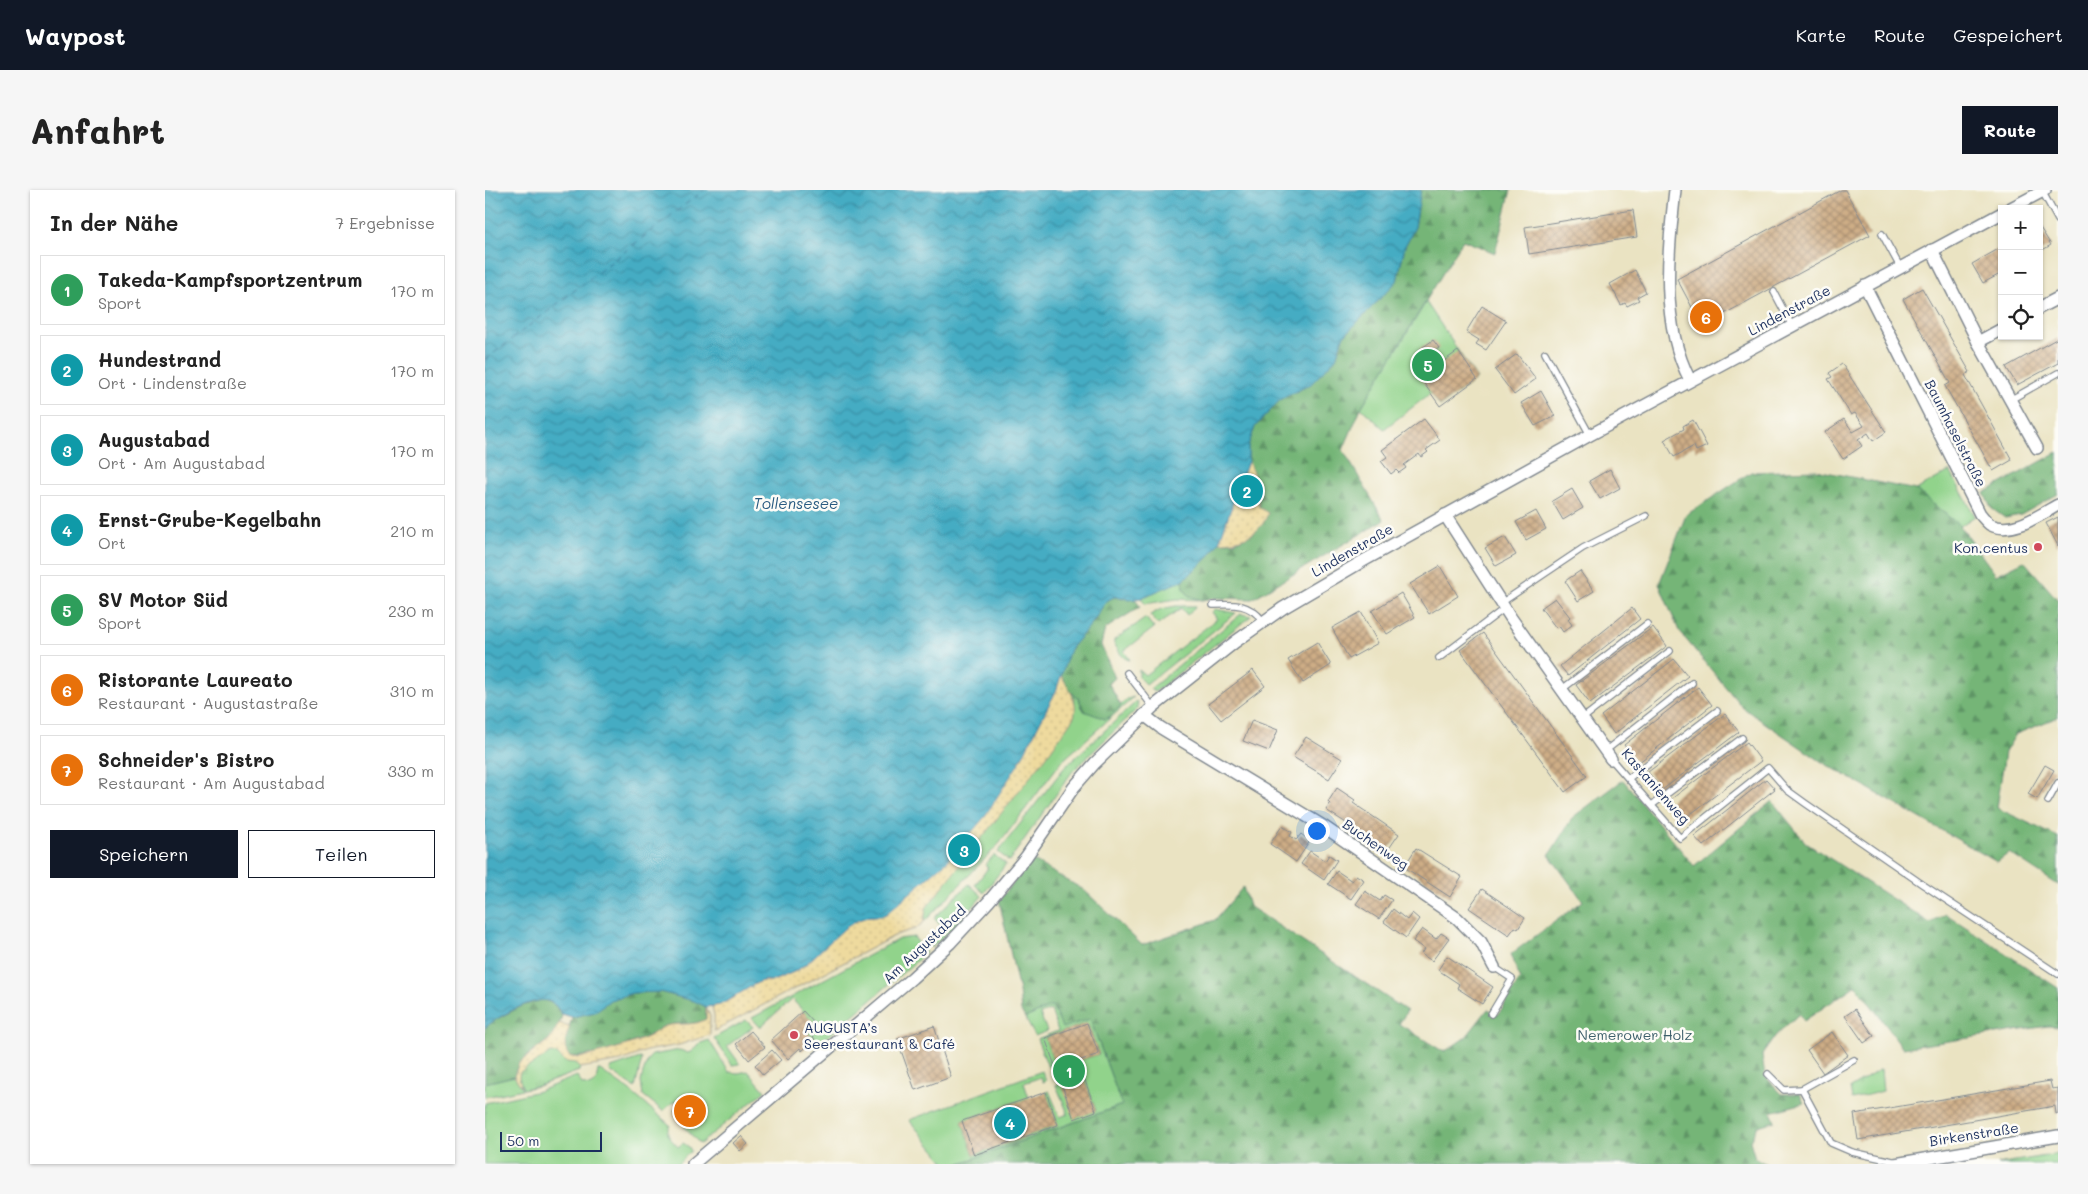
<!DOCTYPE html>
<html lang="de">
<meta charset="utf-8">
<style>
body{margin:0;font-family:Mali,sans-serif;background:#f6f6f6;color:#222}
.controls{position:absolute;right:15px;top:15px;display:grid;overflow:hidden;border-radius:0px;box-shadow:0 1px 4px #0004}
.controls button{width:45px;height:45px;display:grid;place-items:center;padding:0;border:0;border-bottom:1px solid #e0e0e0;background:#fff;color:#222;font:25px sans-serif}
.scale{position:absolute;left:15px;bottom:12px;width:102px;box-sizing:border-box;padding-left:5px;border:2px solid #1b2f5e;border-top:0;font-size:14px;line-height:18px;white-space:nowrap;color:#1b2f5e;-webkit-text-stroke:4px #fdfcf7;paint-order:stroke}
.you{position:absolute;left:831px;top:640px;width:18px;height:18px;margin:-12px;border:4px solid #fff;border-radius:50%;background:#1a73e8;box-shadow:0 0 0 8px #1a73e833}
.badge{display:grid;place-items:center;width:32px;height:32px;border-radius:50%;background:#111827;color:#fff;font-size:16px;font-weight:700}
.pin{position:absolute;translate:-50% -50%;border:2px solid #fff;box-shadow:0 1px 5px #0006}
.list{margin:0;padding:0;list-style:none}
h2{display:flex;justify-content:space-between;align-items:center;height:65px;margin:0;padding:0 20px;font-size:21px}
h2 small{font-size:16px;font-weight:400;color:#767676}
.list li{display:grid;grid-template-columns:32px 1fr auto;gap:15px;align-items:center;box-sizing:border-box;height:70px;margin:0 10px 10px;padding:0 10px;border:1px solid #e0e0e0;border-radius:0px}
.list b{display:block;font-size:19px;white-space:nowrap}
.list p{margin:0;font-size:16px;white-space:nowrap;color:#767676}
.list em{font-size:16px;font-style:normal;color:#767676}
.actions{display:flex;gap:10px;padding:15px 20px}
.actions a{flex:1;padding:11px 0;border:1px solid #111827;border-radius:0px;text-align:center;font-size:18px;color:#111827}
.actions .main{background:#111827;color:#fff}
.icon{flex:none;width:28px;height:28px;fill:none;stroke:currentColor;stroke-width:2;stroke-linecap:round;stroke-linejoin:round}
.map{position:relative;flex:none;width:1573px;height:974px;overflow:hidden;border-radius:0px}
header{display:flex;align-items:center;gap:30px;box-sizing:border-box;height:70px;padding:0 25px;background:#111827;color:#fff}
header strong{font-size:24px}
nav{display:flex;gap:28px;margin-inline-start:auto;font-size:18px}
.intro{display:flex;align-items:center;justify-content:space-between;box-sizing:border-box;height:120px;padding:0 30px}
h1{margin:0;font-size:35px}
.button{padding:12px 22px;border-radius:0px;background:#111827;color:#fff;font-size:18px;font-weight:700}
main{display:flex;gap:30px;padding:0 30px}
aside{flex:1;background:#fff;border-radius:0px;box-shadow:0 1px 4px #0004}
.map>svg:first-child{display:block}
</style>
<header>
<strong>Waypost</strong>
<nav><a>Karte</a><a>Route</a><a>Gespeichert</a></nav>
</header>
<div class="intro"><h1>Anfahrt</h1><a class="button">Route</a></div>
<main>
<aside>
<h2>In der Nähe<small>7 Ergebnisse</small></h2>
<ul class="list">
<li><span class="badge" style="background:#2e9e5b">1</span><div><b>Takeda-Kampfsportzentrum</b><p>Sport</p></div><em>170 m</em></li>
<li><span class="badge" style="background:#0f9aa8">2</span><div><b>Hundestrand</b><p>Ort · Lindenstraße</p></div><em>170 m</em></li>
<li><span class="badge" style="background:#0f9aa8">3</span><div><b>Augustabad</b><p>Ort · Am Augustabad</p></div><em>170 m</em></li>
<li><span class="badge" style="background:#0f9aa8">4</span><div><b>Ernst-Grube-Kegelbahn</b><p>Ort</p></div><em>210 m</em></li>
<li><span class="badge" style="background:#2e9e5b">5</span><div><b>SV Motor Süd</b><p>Sport</p></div><em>230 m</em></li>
<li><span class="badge" style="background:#e8710a">6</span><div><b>Ristorante Laureato</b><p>Restaurant · Augustastraße</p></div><em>310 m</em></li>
<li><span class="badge" style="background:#e8710a">7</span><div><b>Schneider's Bistro</b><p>Restaurant · Am Augustabad</p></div><em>330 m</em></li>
</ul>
<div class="actions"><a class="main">Speichern</a><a>Teilen</a></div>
</aside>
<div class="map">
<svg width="1573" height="974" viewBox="0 0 1573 974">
<defs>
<pattern id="forest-firs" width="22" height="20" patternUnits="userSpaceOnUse" patternTransform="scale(1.25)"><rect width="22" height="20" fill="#74b577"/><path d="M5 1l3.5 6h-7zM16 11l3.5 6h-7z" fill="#5e9465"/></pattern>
<pattern id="sand-dots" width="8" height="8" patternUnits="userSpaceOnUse" patternTransform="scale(1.25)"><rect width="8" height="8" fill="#eeda9e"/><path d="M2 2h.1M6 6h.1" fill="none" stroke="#ccbb8a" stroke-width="1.8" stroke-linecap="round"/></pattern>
<pattern id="park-tufts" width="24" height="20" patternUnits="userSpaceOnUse" patternTransform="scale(1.25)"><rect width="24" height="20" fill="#91d38b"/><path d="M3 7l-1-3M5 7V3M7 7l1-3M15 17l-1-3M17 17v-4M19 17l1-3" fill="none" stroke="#7cb57a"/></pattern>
<pattern id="water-waves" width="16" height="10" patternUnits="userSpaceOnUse" patternTransform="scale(1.25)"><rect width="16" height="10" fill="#44acc3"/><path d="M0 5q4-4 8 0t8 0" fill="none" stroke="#388ca2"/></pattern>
<pattern id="building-cross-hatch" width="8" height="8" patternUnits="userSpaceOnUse" patternTransform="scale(1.25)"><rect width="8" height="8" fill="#cead86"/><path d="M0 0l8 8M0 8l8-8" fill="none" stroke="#a68d71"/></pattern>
</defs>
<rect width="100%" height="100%" fill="#fdfcf7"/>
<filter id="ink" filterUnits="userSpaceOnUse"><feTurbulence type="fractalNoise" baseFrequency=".02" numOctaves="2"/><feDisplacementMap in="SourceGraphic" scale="10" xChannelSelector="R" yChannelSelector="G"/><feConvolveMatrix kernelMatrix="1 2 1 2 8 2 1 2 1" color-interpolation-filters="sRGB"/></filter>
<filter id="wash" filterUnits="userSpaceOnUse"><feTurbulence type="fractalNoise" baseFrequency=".0096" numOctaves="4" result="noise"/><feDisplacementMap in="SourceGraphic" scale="20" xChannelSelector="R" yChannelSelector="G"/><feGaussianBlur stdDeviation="1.12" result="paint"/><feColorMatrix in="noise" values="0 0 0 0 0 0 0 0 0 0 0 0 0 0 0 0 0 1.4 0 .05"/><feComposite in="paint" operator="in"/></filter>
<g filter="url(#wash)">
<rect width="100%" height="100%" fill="#eae3c2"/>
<!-- green -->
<g fill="#91d38b" stroke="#568174">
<path d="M941 112 992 189 955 216 946 203 899 239 876 218Z"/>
<path d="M1465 281 1490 326 1475 336 1431 300Z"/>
<path d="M698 390C700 404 705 406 717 410L692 409 660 414 656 408Z"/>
<path d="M691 416H709L710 418 702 425 696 418 673 435 665 425 676 419Z"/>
<path d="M730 419 751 423 661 495 654 488V480L660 485 732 429 727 422Z"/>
<path d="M756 424 766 426 670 502 665 499Z"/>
<path d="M661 428 669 438 639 461 645 470C637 469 633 460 629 453V450Z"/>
<path d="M586 502 594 509 597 518 620 529 623 528 642 509 649 507 576 572 514 654 439 732 441 718 590 511Z"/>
<path d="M652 511 653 518 587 582 524 671 513 662 579 578Z"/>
<path d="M509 665 521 674 499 703 490 695 503 678 500 675Z"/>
<path d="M484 694 497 706 481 725 446 758 445 753 458 738 449 728Z"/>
<path d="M429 747 441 763 334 854 322 841 330 834 307 809 275 837 267 828 414 749Z"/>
<path d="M567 816 605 829 637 915 473 974H461L424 930 557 881 561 891 558 892 556 887 539 893 544 908 477 931 489 965 573 935 561 902 564 901 575 927 583 924 571 895 576 893 611 921 593 871 614 864 602 833 560 848 570 875 563 877 552 849 573 841 566 820 555 824 562 841 550 846 540 828Z"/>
<path d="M261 830 268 837 242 856 255 874 247 875 229 848Z"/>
<path d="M224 850 244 882 253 883 263 881 280 901 215 954 199 937 219 921 206 904 187 913 178 921 158 905 156 892 158 883 163 869 167 865 195 860 203 863 207 861 213 854Z"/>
<path d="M155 868 157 869 150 898 125 881 126 878Z"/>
<path d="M113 880H115L145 901 185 935C179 945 186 949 193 957L198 953 204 957 206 961 193 974H0V913L54 901 92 886 97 894 104 896 111 892Z"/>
<path d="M29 886 38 899 0 907V893Z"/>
<path d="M1573 964V974H1512Z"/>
</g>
<!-- forest -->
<g fill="url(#forest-firs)" stroke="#48726a">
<path d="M936 0H1026L1010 63 978 50 876 218 858 260 899 330 767 409 731 408 717 410 704 406 699 399 698 390 721 370 734 352H750L769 343 774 317 769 285 763 271V256L770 237 796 209 826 194 851 168 858 147 912 91 920 56 930 37Z"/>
<path d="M1573 262V304L1536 325 1520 328 1506 318 1499 303Z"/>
<path d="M1331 280 1431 300 1475 336 1511 385 1539 371 1573 410V527L1531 544 1520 562 1512 618 1573 647V695L1524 663 1512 672 1337 572 1258 518 1194 441 1174 394 1201 325 1266 282Z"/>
<path d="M629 407 651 410 655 417 620 439 616 455 630 488 624 494 636 516 623 528 620 529 599 521 594 509 586 502 576 485 585 459 608 432 616 416 621 410Z"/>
<path d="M1138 590 1209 676 1287 611 1321 653 1445 733 1461 724 1573 798V837L1563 836 1418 858 1371 795 1319 831 1314 824 1291 845 1277 865 1280 886 1297 904H1315L1319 913 1286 922 1290 931 1273 936 1265 951 1270 968 1282 974H473L637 915 605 829 577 838 567 816 540 828 536 821 534 801 514 710 547 670 599 700 657 755 730 730 758 697 764 716 922 821 914 834 959 862 981 847 1003 819 1013 825 1035 789 1026 764 1098 711 1064 665 1088 627Z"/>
<path d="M175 802 217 813 221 817V829C208 837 194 831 180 836 173 838 169 844 163 846 147 854 100 870 84 866 75 853 84 841 87 827L110 822 125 810 148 803Z"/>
<path d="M57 810C68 812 71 816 77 825 75 833 71 844 64 849 51 861 33 867 29 886L0 893V838L8 831 37 816Z"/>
</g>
<!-- sand -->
<g fill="url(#sand-dots)" stroke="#84847e">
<path d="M763 271 769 285 774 317 783 323C776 345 755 352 734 352Z"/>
<path d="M576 485C584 499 594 511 589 527L561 567 441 718 439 732 430 739 413 744 229 841V825L227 817C244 813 256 801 271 793 276 790 280 792 286 791 293 790 304 784 311 781 336 767 361 723 392 727L534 573 571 501Z"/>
<path d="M221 817 225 826V845L194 855 161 861 136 871 95 878 94 881 53 896 38 899 29 886 34 873 66 848 74 833 85 836C81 848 77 855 84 866L93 868C111 864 147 855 164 846 170 843 174 838 180 836 194 832 208 837 221 829Z"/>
</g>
<!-- park -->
<g fill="url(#park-tufts)" stroke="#568174">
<path d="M66 863 72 864 80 872 91 873 95 878 94 881 53 896 38 899 34 887 35 882Z"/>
<path d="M1396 879 1398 901 1367 909 1365 898Z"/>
</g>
<!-- water -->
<path fill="url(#water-waves)" stroke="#306e90" d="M0 0H936L930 37 920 56 912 91 858 147 851 168 826 194 796 209 770 237 763 256V271L734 352 721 370 698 390 656 408 644 410 637 407H629L621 411 608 432 585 459 571 501 534 573 498 629 462 671 401 724 396 726H385L373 730 360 738 322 773 311 781 287 791 279 790 272 793 235 815 221 817 209 811 175 802 148 803 125 810 110 822 87 827 77 824C73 819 70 813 63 811 50 807 20 823 9 831 5 833 3 836 0 838Z"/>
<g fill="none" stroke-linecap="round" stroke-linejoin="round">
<!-- ferry -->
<path stroke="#295b81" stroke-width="1" stroke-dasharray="6 5" stroke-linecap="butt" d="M0 170 219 0"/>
</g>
<g id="blocks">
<!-- building -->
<g fill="url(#building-cross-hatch)">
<path d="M1356 0H1360L1385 45 1217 136 1192 89Z"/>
<path d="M1148 20 1152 47 1044 64 1040 37Z"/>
<path d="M1554 36 1566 55 1554 62Z"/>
<path d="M1517 57V83L1498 93 1487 74Z"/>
<path d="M1150 80 1161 102 1152 107 1154 110 1142 116 1140 113 1136 115 1125 94Z"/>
<path d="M1437 98 1485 182 1480 185 1527 270 1508 281 1460 196 1465 193 1418 109Z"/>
<path d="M997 116 1021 131 1001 160 991 154 994 150 981 142Z"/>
<path d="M1573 148V173L1532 195 1521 177Z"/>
<path d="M948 150 954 158 940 168 934 160Z"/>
<path d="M973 161 992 189 955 216 935 188Z"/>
<path d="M1032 164 1051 189 1029 205 1010 180Z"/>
<path d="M1357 174 1401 242 1388 251 1383 243 1373 250 1377 256 1358 269 1340 242 1359 229 1368 242 1379 236 1370 223 1366 225 1343 189 1347 187 1344 183Z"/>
<path d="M1056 201 1070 226 1050 236 1036 213Z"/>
<path d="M939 229 955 250 941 260 943 262 936 267 934 264 919 275 921 278 914 283 911 280 906 284 896 271 902 267 897 260Z"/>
<path d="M1208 230 1222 256 1211 261 1209 256 1189 267 1179 250 1199 239 1198 236Z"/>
<path d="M1125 279 1135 298 1115 309 1104 291Z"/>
<path d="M1087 299 1098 318 1078 330 1067 311Z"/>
<path d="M1051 321 1061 339 1041 350 1031 332Z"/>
<path d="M1573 327V356L1561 333Z"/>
<path d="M1020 347 1031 365 1011 376 1000 358Z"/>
<path d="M955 376 973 406 944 424 925 394Z"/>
<path d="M1095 381 1109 401 1093 411 1080 391Z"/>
<path d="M916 403 930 427 902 444 887 421Z"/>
<path d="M1070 408 1085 427 1083 429 1087 435 1078 442 1074 436 1071 438 1056 418Z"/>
<path d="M1147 418 1155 429 1083 486 1075 476Z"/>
<path d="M876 422 893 453 864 469 847 438Z"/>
<path d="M1168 437 1182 456 1105 514 1091 495Z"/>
<path d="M998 443 1102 586 1080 602 975 460Z"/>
<path d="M832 452 846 475 818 493 803 470Z"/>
<path d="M1189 469 1203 486 1129 544 1116 526Z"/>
<path d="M768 480 780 496 736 530 723 514Z"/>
<path d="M1213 497 1227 515 1153 573 1139 555Z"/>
<path d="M1240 524 1254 542 1177 600 1163 582Z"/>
<path d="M767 530 793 540 784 561 758 551Z"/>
<path d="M821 547 857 569 844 589 808 567Z"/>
<path d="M1262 552 1276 571 1199 629 1185 610Z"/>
<path d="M1560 575 1569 580 1552 609 1543 604Z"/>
<path d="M1281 589 1290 599 1218 656 1209 646Z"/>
<path d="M852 598 870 610 868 613 914 644 903 660 841 620 845 614 843 612Z"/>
<path d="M797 636 807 642 805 646 811 650 816 644 825 651 811 672 785 654Z"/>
<path d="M931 658 977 687 965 707 919 677Z"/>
<path d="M825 661 840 671 844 665 852 670 839 690 816 674Z"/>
<path d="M852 681 867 691 871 685 879 690 866 709 843 694Z"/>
<path d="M997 699 1040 728 1033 739 1030 737 1024 745 984 718Z"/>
<path d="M880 701 895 711 899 705 907 710 894 729 871 714Z"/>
<path d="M908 719 922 730 927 723 934 729 921 748 899 732Z"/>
<path d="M937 739 951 749 956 743 964 748 947 771 936 764 939 759 928 751Z"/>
<path d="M962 766 1008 797 997 814 972 798 974 794 953 780Z"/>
<path d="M1370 819 1389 846 1379 853 1360 826Z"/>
<path d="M318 821 330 834 322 841 330 849 317 861 315 858 303 869 286 850Z"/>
<path d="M602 833 614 864 593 871 611 921 589 929 560 848Z"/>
<path d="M449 836 466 887 430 900 412 849Z"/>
<path d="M266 841 280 857 264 870 251 854Z"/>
<path d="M1347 842 1363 865 1338 883 1322 860Z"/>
<path d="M287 860 296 870 278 885 270 875Z"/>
<path d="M1565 891 1567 899 1573 898V923L1571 924 1570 916 1373 950 1369 924Z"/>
<path d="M561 902 573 935 489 965 477 931Z"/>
<path d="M207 908 214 918 195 933 188 923 193 919 197 924 206 917 202 912Z"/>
<path d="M256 946 263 954 255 961 248 953Z"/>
</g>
</g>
</g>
<g filter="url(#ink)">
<use href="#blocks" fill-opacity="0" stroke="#828990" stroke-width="1"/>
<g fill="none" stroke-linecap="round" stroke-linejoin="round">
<!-- service casing -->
<g stroke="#828990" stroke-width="8">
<g id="service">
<path d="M1557 1 1573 30"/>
<path d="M1397 44 1415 77"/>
<path d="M1289 102 1307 136"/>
<path d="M1060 163 1105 245"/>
<path d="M1525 210 1573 183"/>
<path d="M1016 413 1098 358 1161 326"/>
<path d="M728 415C750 414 764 413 778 431"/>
<path d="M954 468 1020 418"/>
<path d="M642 483 668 517"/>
<path d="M1076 500 1162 434"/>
<path d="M1097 529 1185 461"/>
<path d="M1120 561 1207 493"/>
<path d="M1126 569 1195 648 1283 578 1302 600 1320 613 1437 694 1573 784"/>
<path d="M1144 588 1232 521"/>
<path d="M1563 611 1573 593"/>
<path d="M1167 615 1257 548"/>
<path d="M1006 824 1027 789 1009 777"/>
<path d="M1283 884 1299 900 1317 899 1346 953 1367 962 1412 972"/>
<path d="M1317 899 1369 870"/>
</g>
</g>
<!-- minor casing -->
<g stroke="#828990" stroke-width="14">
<g id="minor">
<path d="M1190 0C1183 63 1175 133 1205 190"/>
<path d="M1524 19 1560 0"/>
<path d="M1447 60 1493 152 1552 258"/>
<path d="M1380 96 1495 324C1498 327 1502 333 1506 335 1528 345 1554 325 1573 315"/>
<path d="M1554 118 1573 108"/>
<path d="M1493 152 1517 139"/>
<path d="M960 325 1026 428 1126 569"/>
<path d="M659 525 676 538 838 636 972 728 996 752 1009 777"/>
<path d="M208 974 427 788 465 753 504 711 541 667 589 597 610 573 668 517 750 452 798 418 878 371 1105 245 1517 23"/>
<path d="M1410 974 1573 946"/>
</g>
</g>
<!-- service -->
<use href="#service" stroke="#fff" stroke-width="5.5"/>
<!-- minor -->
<use href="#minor" stroke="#fff" stroke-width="11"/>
</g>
</g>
<!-- markers -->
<g fill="#d1495b" stroke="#fdfcf7" stroke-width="2">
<circle cx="1553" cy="357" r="5"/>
<circle cx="309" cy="845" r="5"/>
</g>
<g text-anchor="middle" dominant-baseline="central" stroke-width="5" stroke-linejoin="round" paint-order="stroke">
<!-- street labels -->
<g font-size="14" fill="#1b2f5e" stroke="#fdfcf7">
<text transform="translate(1304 120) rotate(-28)">Lindenstraße</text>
<text transform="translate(1471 243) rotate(63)">Baumhaselstraße</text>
<text transform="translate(867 360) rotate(-30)">Lindenstraße</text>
<text transform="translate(1171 596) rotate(49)">Kastanienweg</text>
<text transform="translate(891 654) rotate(35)">Buchenweg</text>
<text transform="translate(439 754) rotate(-43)">Am Augustabad</text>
<text transform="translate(1489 944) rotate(-9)">Birkenstraße</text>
</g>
<!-- poi labels -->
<g font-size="14" fill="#1b2f5e" stroke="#fdfcf7" text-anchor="end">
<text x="1543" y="357">Kon.centus</text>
<text x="319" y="837" text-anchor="start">AUGUSTA’s<tspan x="319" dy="16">Seerestaurant &amp; Café</tspan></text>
</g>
<!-- park labels -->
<g font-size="14" fill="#3e606c" stroke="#fdfcf7">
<text x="1150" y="844">Nemerower Holz</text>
</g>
<!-- water labels -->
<g font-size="15" font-style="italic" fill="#295b81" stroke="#fdfcf7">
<text x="311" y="313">Tollensesee</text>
</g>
</g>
</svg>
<div class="controls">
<button>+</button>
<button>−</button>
<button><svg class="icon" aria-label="locate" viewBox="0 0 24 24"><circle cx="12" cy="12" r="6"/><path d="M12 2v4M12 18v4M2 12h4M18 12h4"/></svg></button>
</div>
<div class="scale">50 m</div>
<div class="you"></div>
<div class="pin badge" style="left:584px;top:881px;background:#2e9e5b">1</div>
<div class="pin badge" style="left:762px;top:301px;background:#0f9aa8">2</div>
<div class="pin badge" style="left:479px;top:660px;background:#0f9aa8">3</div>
<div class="pin badge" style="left:525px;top:933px;background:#0f9aa8">4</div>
<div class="pin badge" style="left:943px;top:175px;background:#2e9e5b">5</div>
<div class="pin badge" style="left:1221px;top:127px;background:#e8710a">6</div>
<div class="pin badge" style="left:205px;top:921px;background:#e8710a">7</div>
</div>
</main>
